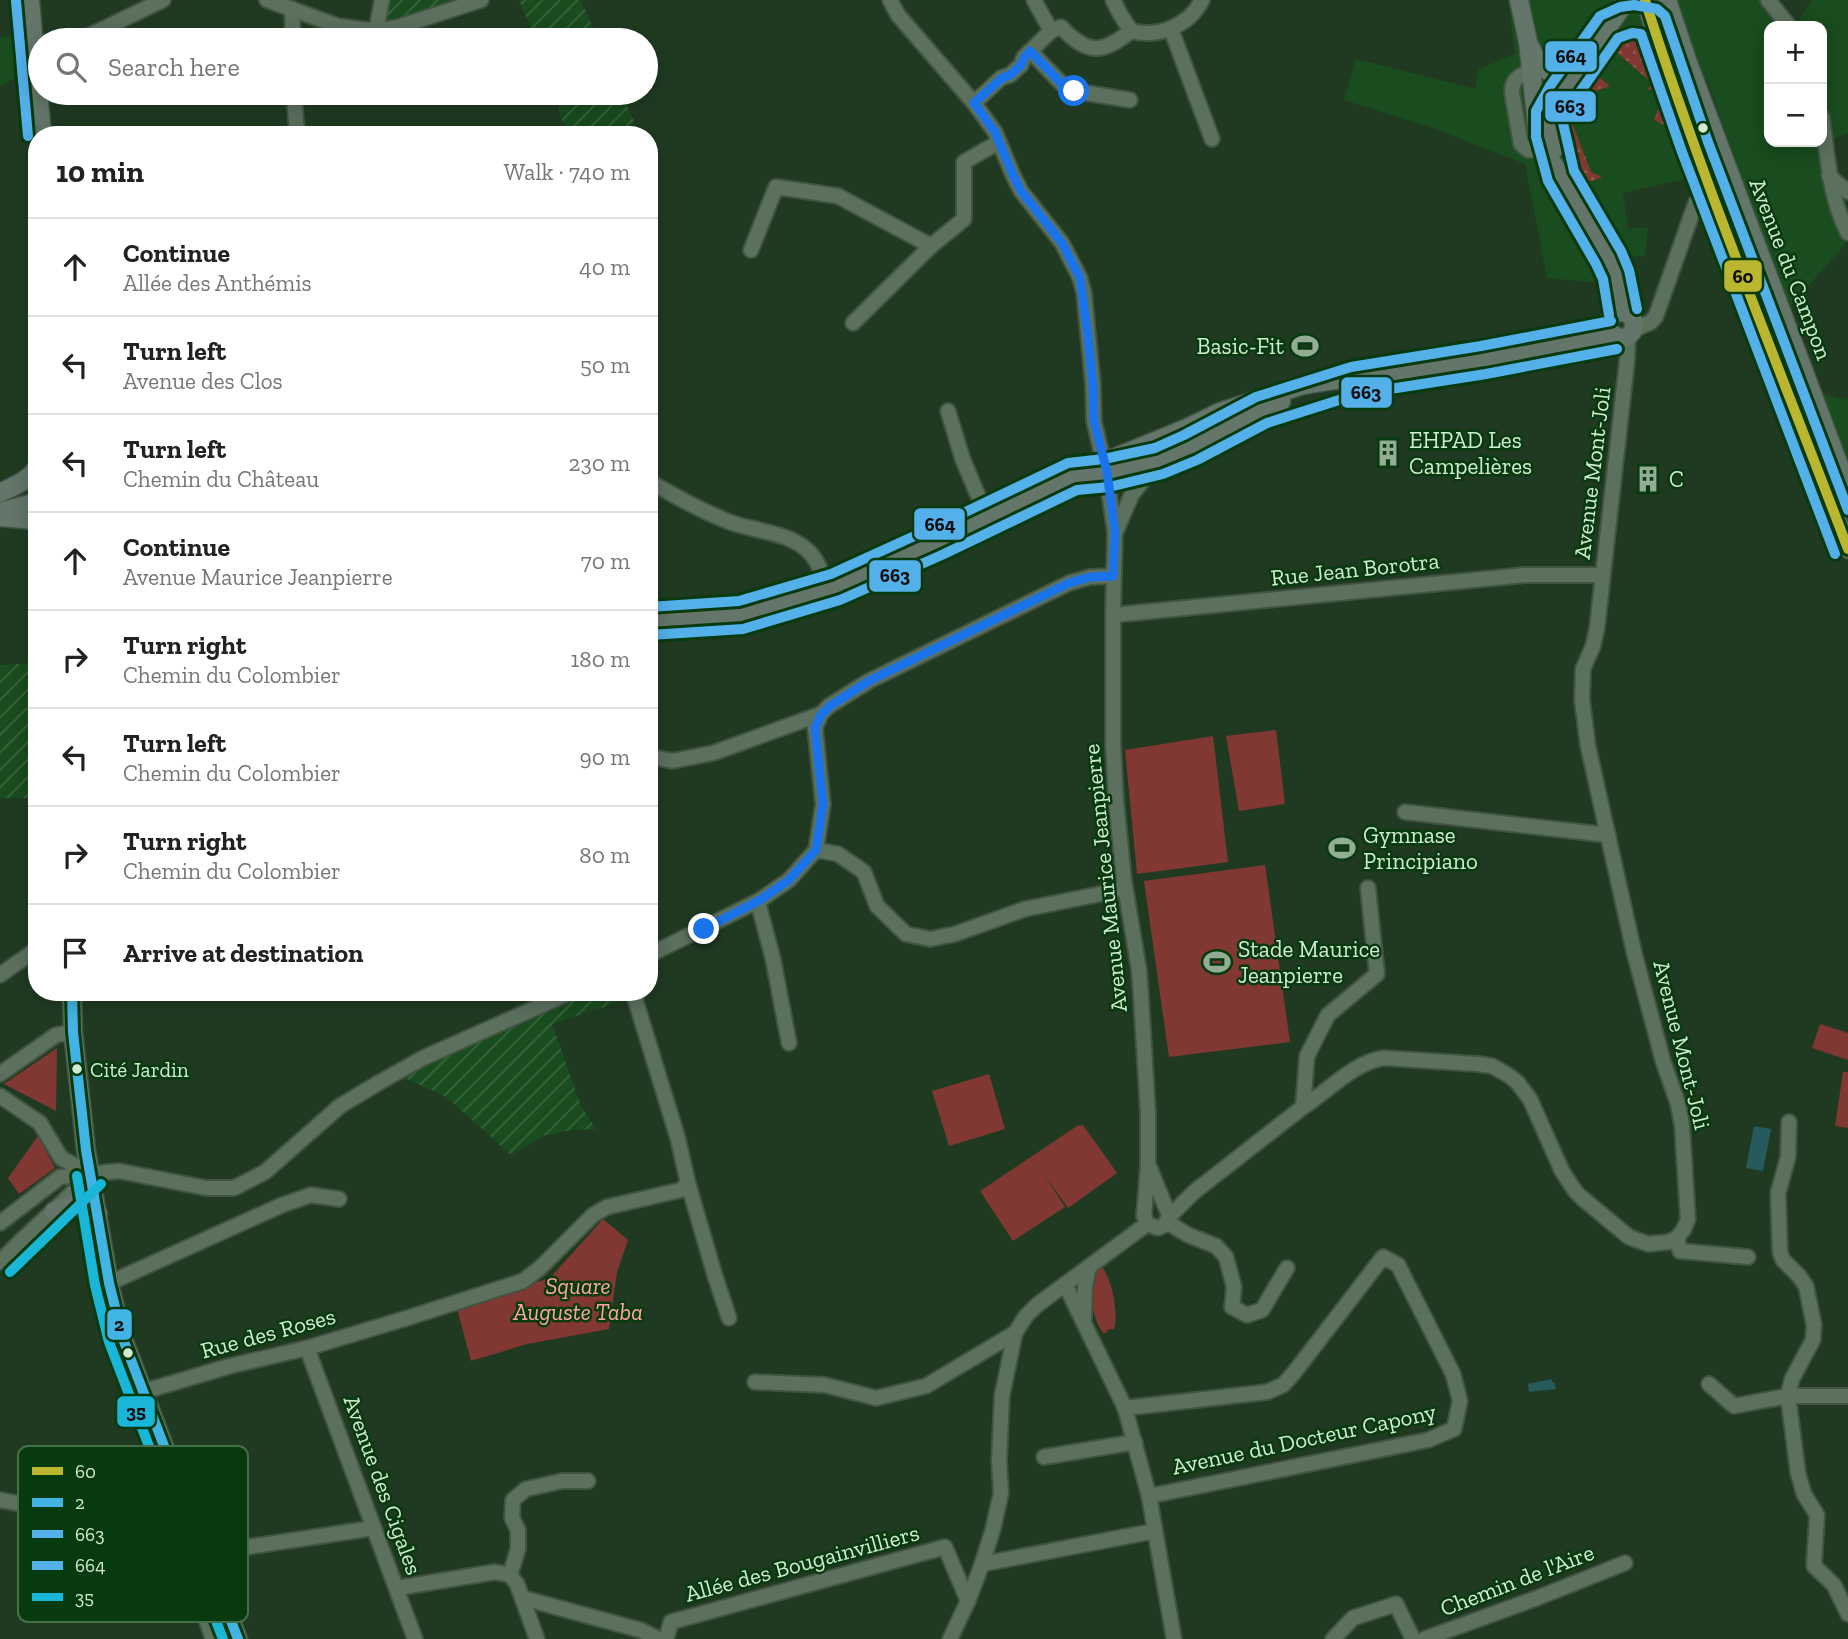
<!DOCTYPE html>
<meta charset="utf-8">
<style>
body{margin:0;font-family:"Zilla Slab",serif;background:#f6f6f6;color:#222}
.controls{position:absolute;right:21px;top:21px;display:grid;overflow:hidden;border-radius:14px;box-shadow:0 4px 18px #0003}
.controls button{width:63px;height:63px;display:grid;place-items:center;padding:0;border:0;border-bottom:2px solid #e0e0e0;background:#fff;color:#222;font:35px sans-serif}
.stop{position:absolute;width:21px;height:21px;margin:-16px;border:5px solid #1a73e8;border-radius:50%;background:#fff}
.stop.end{background:#1a73e8;border-color:#fff;box-shadow:0 2px 7px #0008}
.list{margin:0;padding:0;list-style:none}
h2{display:flex;justify-content:space-between;align-items:center;height:91px;margin:0;padding:0 28px;font-size:30px}
h2 small{font-size:23px;font-weight:400;color:#767676}
.list li{display:grid;grid-template-columns:46px 1fr auto;gap:21px;align-items:center;box-sizing:border-box;height:98px;padding:0 28px;border-top:2px solid #e0e0e0}
.list b{display:block;font-size:26px;white-space:nowrap}
.list p{margin:0;font-size:23px;white-space:nowrap;color:#767676}
.list em{font-size:23px;font-style:normal;color:#767676}
.icon{flex:none;width:38px;height:38px;fill:none;stroke:currentColor;stroke-width:2;stroke-linecap:round;stroke-linejoin:round}
.map{position:relative;flex:none;width:1848px;height:1639px;overflow:hidden}
.search{position:absolute;background:#fff;box-shadow:0 4px 18px #0003;left:28px;top:28px;width:630px;height:77px;display:flex;align-items:center;gap:18px;box-sizing:border-box;padding:0 24px;border-radius:38px;color:#767676;font-size:26px}
.panel{position:absolute;background:#fff;box-shadow:0 4px 18px #0003;left:28px;top:126px;width:630px;height:875px;border-radius:28px}
.map>svg:first-child{display:block}
</style>
<div class="map">
<svg width="1848" height="1639" viewBox="0 0 1848 1639">
<defs>
<pattern id="industrial-furrows" width="10" height="10" patternUnits="userSpaceOnUse" patternTransform="scale(1.75)"><rect width="10" height="10" fill="#194c1e"/><path d="M-1 1l2-2M0 10L10 0M9 11l2-2" fill="none" stroke="#39663e"/></pattern>
<pattern id="grass-dots" width="8" height="8" patternUnits="userSpaceOnUse" patternTransform="scale(1.75)"><rect width="8" height="8" fill="#813832"/><path d="M2 2h.1M6 6h.1" fill="none" stroke="#92554f" stroke-width="1.8" stroke-linecap="round"/></pattern>
</defs>
<rect width="100%" height="100%" fill="#203a22"/>
<!-- built -->
<g fill="#194c1e" fill-rule="evenodd">
<path d="M1508 0H1638L1697 176 1623 193 1628 229 1648 227 1645 256 1619 257 1630 283H1602L1547 278 1525 164 1433 128 1344 100 1356 59 1475 89 1479 69 1515 54Z"/>
<path d="M1675 0H1777L1796 24 1813 0H1848V133L1831 140 1837 203 1845 245 1788 309 1708 82 1694 62ZM1769 26H1822V142H1769Z"/>
<path d="M12 36 20 48 24 72 0 87V38Z"/>
<path d="M1823 394 1846 400 1848 397V463Z"/>
</g>
<!-- industrial -->
<g fill="url(#industrial-furrows)">
<path d="M387 0H464L423 15 383 22Z"/>
<path d="M519 0H581L598 40H536Z"/>
<path d="M559 93H621L635 123 605 135H571L559 115Z"/>
<path d="M37 663V798H0V665Z"/>
<path d="M592 992H626L628 999 552 1024 581 1106 596 1129 571 1130 543 1136 511 1155 446 1097 400 1076Z"/>
</g>
<!-- grass -->
<g fill="url(#grass-dots)">
<path d="M1632 25H1639L1642 30 1660 82 1654 89 1647 90 1652 83 1607 44 1623 28Z"/>
<path d="M1587 67 1610 86 1576 98 1579 108 1576 109 1571 120 1591 172 1602 177 1593 181 1584 180 1567 159 1559 146 1557 114Z"/>
<path d="M1661 102 1673 129 1654 120Z"/>
</g>
<!-- park -->
<g fill="#813832">
<path d="M1276 730 1285 804 1239 811 1226 736Z"/>
<path d="M1213 736 1228 862 1137 874 1125 750Z"/>
<path d="M1265 865 1290 1042 1169 1057 1144 881Z"/>
<path d="M1820 1024 1848 1033V1060L1812 1048Z"/>
<path d="M57 1048 56 1111 4 1084Z"/>
<path d="M1843 1072H1848V1128L1835 1126Z"/>
<path d="M989 1074 1005 1129 949 1146 932 1091Z"/>
<path d="M1083 1125 1117 1173 1068 1208 1043 1173 1065 1207 1013 1241 980 1191 1077 1126Z"/>
<path d="M38 1136 55 1168 19 1194 8 1178Z"/>
<path d="M603 1219 628 1240 617 1272 609 1329 527 1344 471 1361 457 1308 550 1278Z"/>
<path d="M1102 1267C1112 1279 1119 1315 1114 1329H1109L1104 1334C1093 1322 1088 1292 1094 1276 1095 1272 1099 1269 1102 1267Z"/>
</g>
<!-- water -->
<g fill="#265a5d">
<path d="M1754 1126 1771 1129 1763 1171 1746 1168Z"/>
<path d="M1552 1379V1382H1554L1556 1389 1529 1392 1528 1384Z"/>
</g>
<g fill="none" stroke-linecap="round" stroke-linejoin="round">
<!-- minor casing -->
<g stroke="#405441" stroke-width="18">
<g id="minor">
<path d="M267 0 338 26 376 31 398 27 481 0"/>
<path d="M890 0 898 15 974 103 995 132 1013 175 1021 191 1062 243 1080 278 1084 293 1093 385 1094 421 1106 473 1115 532 1113 615V743L1116 801 1124 880 1139 970 1141 997 1148 1113V1164L1144 1216 1147 1224 1158 1228 1165 1225 1169 1215 1148 1164"/>
<path d="M1034 0 1051 31"/>
<path d="M1113 0 1120 14 1131 31"/>
<path d="M1768 0 1789 26"/>
<path d="M292 9 293 40"/>
<path d="M1171 29 1212 139"/>
<path d="M376 31 382 0"/>
<path d="M80 40 163 0"/>
<path d="M1030 51 1062 84 1074 91 1130 100"/>
<path d="M1530 71C1519 75 1511 81 1512 93L1520 139 1521 144 1528 150H1544"/>
<path d="M294 93 297 135"/>
<path d="M974 103 1001 78 1010 75 1021 65 1024 57 1051 31 1061 27C1088 55 1102 54 1131 31 1158 38 1189 26 1202 0"/>
<path d="M1822 117C1828 157 1829 197 1848 233"/>
<path d="M1829 176 1848 192"/>
<path d="M751 250 776 187 838 196 931 246 964 219V162L999 142"/>
<path d="M853 323 931 246"/>
<path d="M1633 330 1651 322 1656 316 1696 202"/>
<path d="M948 411 963 460 987 517"/>
<path d="M649 481C674 496 700 510 727 521 754 532 792 531 812 555 820 565 824 578 829 589"/>
<path d="M1116 531 1132 494 1159 461"/>
<path d="M1113 615 1525 575H1603"/>
<path d="M649 756 672 761 713 753 821 714"/>
<path d="M1405 812 1608 835"/>
<path d="M816 850 838 854 864 872 877 906 906 934 930 939 955 934 1025 909 1125 889"/>
<path d="M758 902 773 959 789 1043"/>
<path d="M649 955 760 900 789 880 816 850 823 804 815 728 821 714 829 706 869 681 1069 583 1090 577 1113 576"/>
<path d="M0 975 37 949"/>
<path d="M0 1074 56 1035 73 1032"/>
<path d="M0 1096 40 1123 61 1158 89 1173"/>
<path d="M1303 1107 1307 1056 1328 1015 1377 974 1368 888"/>
<path d="M1789 1122 1788 1157 1778 1193 1780 1252 1783 1260 1799 1276 1806 1286 1814 1325 1813 1340 1792 1379 1788 1396 1798 1473 1804 1494 1817 1515 1814 1566 1834 1585 1848 1614"/>
<path d="M688 1183 715 1276 729 1318"/>
<path d="M1169 1217 1194 1192 1303 1107C1328 1091 1354 1062 1384 1058L1478 1064 1492 1066 1508 1075 1517 1082 1530 1099 1562 1171 1575 1191 1582 1198 1629 1237 1648 1244 1669 1242 1677 1238 1684 1229 1688 1219 1682 1125 1678 1104 1663 1061 1634 952 1588 746 1582 700 1583 669 1593 646 1597 628 1627 361 1628 336"/>
<path d="M1167 1222 1188 1235 1216 1246 1226 1257 1234 1287 1232 1307 1247 1315 1262 1310 1287 1268"/>
<path d="M0 1223 60 1177 119 1171 206 1188H234L265 1172 340 1106 380 1082 423 1058 571 992"/>
<path d="M1677 1238 1680 1251 1748 1257"/>
<path d="M0 1262C29 1231 62 1205 91 1174"/>
<path d="M109 1283 282 1205 311 1195 339 1199"/>
<path d="M1065 1284 1125 1408 1149 1496 1174 1639"/>
<path d="M1084 1320 1085 1287 1089 1267"/>
<path d="M307 1348 415 1639"/>
<path d="M755 1382 825 1385 876 1398 926 1386 1015 1333"/>
<path d="M1709 1384 1734 1406 1788 1396H1848"/>
<path d="M142 1392 230 1366 307 1348 404 1319 523 1281 540 1268 593 1215 607 1207 681 1190 688 1183 678 1139 633 992"/>
<path d="M1125 1408 1267 1392 1283 1385 1293 1374 1383 1257 1398 1265 1453 1374 1460 1401 1454 1429 1428 1440 1149 1496"/>
<path d="M1044 1457 1135 1442"/>
<path d="M0 1500 164 1530C192 1560 199 1601 213 1639"/>
<path d="M205 1555 214 1552 374 1528"/>
<path d="M982 1564 1155 1531"/>
<path d="M510 1575 518 1549V1530L512 1518 513 1500 526 1489 562 1481H588"/>
<path d="M397 1588 495 1572 510 1575 517 1584 537 1639"/>
<path d="M523 1598 640 1630 659 1639"/>
<path d="M666 1639 671 1622 945 1547 968 1601"/>
<path d="M950 1639 968 1601 982 1564 993 1529 1001 1493 999 1461 1002 1396 1015 1333 1026 1316 1037 1305 1147 1224"/>
<path d="M1333 1639 1353 1618 1396 1604 1413 1639"/>
<path d="M1424 1639 1537 1598 1625 1563"/>
</g>
</g>
<!-- major casing -->
<g stroke="#405441" stroke-width="21">
<g id="major">
<path d="M30 0 42 135"/>
<path d="M1519 0 1528 42 1538 134 1544 150 1561 176 1609 258 1616 275 1623 312"/>
<path d="M1645 0 1669 75 1695 147 1848 549"/>
<path d="M1667 0 1688 63 1848 489"/>
<path d="M1531 48C1542 74 1549 75 1576 71"/>
<path d="M1554 149 1549 124V115L1553 107 1576 71 1627 0"/>
<circle cx="1621" cy="325" r="13"/>
<path d="M1090 474 1125 469 1159 461 1190 448 1231 425 1281 402"/>
<path d="M0 493C14 486 28 481 37 468"/>
<path d="M0 512 37 502"/>
<path d="M0 517 33 520 37 523"/>
<path d="M649 621 741 615 836 587 938 541 1104 462 1187 428 1220 412 1303 385 1334 380H1355L1483 360 1614 335"/>
<path d="M72 992 73 1032 86 1150 109 1283 123 1339 238 1639"/>
<path d="M54 1211C69 1205 85 1201 98 1214"/>
</g>
</g>
<!-- minor -->
<use href="#minor" stroke="#5c705e" stroke-width="14"/>
<!-- major -->
<use href="#major" stroke="#637669" stroke-width="18"/>
<!-- bus-1 casing -->
<g stroke="#083a0f" stroke-width="16">
<path id="bus-1" d="M1645 0C1704 186 1779 367 1848 549"/>
</g>
<!-- bus-2 casing -->
<g stroke="#083a0f" stroke-width="16">
<path id="bus-2" d="M72 992 73 1032 86 1150 109 1283 123 1339 238 1639"/>
</g>
<!-- bus-3 casing -->
<g stroke="#083a0f" stroke-width="16">
<g id="bus-3">
<path d="M16 1 28 136"/>
<path d="M1637 309 1629 270 1621 251 1574 171 1563 123V119L1573 102 1618 38 1632 33 1641 34 1682 152 1835 554"/>
<path d="M650 635 743 629 840 600 944 554 1077 490 1109 487 1163 474 1197 460 1267 423 1358 394 1486 374 1617 349"/>
</g>
</g>
<!-- bus-4 casing -->
<g stroke="#083a0f" stroke-width="16">
<g id="bus-4">
<path d="M1609 315 1603 279 1596 264 1548 181 1536 137V111L1550 86 1600 16 1620 7 1634 5 1657 9 1665 16 1708 142 1848 510"/>
<path d="M649 607 739 601 831 574 932 528 1068 463 1104 459 1155 448 1184 435 1256 397 1351 367 1481 346 1611 321"/>
</g>
</g>
<!-- bus-5 casing -->
<g stroke="#083a0f" stroke-width="16">
<g id="bus-5">
<path d="M77 1176 95 1285 109 1342 223 1639"/>
<path d="M10 1272 101 1184"/>
</g>
</g>
<!-- bus-1 -->
<use href="#bus-1" stroke="#bab62f" stroke-width="10"/>
<!-- bus-2 -->
<use href="#bus-2" stroke="#42b4e3" stroke-width="10"/>
<!-- bus-3 -->
<use href="#bus-3" stroke="#53b0e9" stroke-width="10"/>
<!-- bus-4 -->
<use href="#bus-4" stroke="#53b0e9" stroke-width="10"/>
<!-- bus-5 -->
<use href="#bus-5" stroke="#1ab6d8" stroke-width="10"/>
</g>
<g fill="none" stroke-linecap="round" stroke-linejoin="round">
<!-- route -->
<path stroke="#1a73e8" stroke-width="9" d="M704 929 760 900 789 880 816 850 823 804 815 728 821 715 830 706 869 681 1069 583 1090 577 1113 576 1115 532 1107 472 1094 421 1093 385 1087 329 1080 278 1062 243 1021 191 1013 175 995 132 974 103 1002 78 1010 75 1021 65 1024 58 1030 51 1062 84 1074 91"/>
</g>
<!-- icons -->
<defs>
<g id="stadium-bare" transform="scale(2.1)"><path d="M0-5a6.5 5 0 1 0 0 10a6.5 5 0 1 0 0-10ZM-3.5-1.8h7v3.6h-7Z" fill="#93ad94" stroke="#083a0f" stroke-width="2.5" paint-order="stroke"/></g>
<g id="building-bare" transform="scale(2.1)"><path d="M-4-6H4V6H1V3H-1V6H-4ZM-2.5-4.3h1.7v1.8h-1.7ZM.8-4.3h1.7v1.8H.8ZM-2.5-1h1.7V.8h-1.7ZM.8-1h1.7V.8H.8Z" fill="#93ad94" stroke="#083a0f" stroke-width="2.5" paint-order="stroke"/></g>
</defs>
<g fill-rule="evenodd">
<use href="#stadium-bare" x="1305" y="346"/>
<use href="#building-bare" x="1388" y="453"/>
<use href="#building-bare" x="1648" y="479"/>
<use href="#stadium-bare" x="1342" y="848"/>
<use href="#stadium-bare" x="1217" y="962"/>
</g>
<!-- markers -->
<g fill="#d1ebd1" stroke="#083a0f" stroke-width="2.5">
<circle cx="1703" cy="128" r="6"/>
<circle cx="77" cy="1069" r="6"/>
<circle cx="128" cy="1353" r="6"/>
</g>
<g text-anchor="middle" dominant-baseline="central" stroke-width="5" stroke-linejoin="round" paint-order="stroke">
<!-- bus labels -->
<g font-size="21" fill="#d1ebd1" stroke="#083a0f" text-anchor="start">
<text x="90" y="1069">Cité Jardin</text>
</g>
<!-- street labels -->
<g font-size="23" fill="#d1ebd1" stroke="#083a0f">
<text transform="translate(1791 269) rotate(69)">Avenue du Campon</text>
<text transform="translate(1592 473) rotate(-83)">Avenue Mont-Joli</text>
<text transform="translate(1355 569) rotate(-6)">Rue Jean Borotra</text>
<text transform="translate(1105 878) rotate(-96)">Avenue Maurice Jeanpierre</text>
<text transform="translate(1682 1045) rotate(76)">Avenue Mont-Joli</text>
<text transform="translate(268 1333) rotate(-15)">Rue des Roses</text>
<text transform="translate(1304 1439) rotate(-12)">Avenue du Docteur Capony</text>
<text transform="translate(383 1485) rotate(70)">Avenue des Cigales</text>
<text transform="translate(802 1563) rotate(-15)">Allée des Bougainvilliers</text>
<text transform="translate(1517 1580) rotate(-21)">Chemin de l'Aire</text>
</g>
<!-- poi labels -->
<g font-size="23" fill="#d1ebd1" stroke="#083a0f" text-anchor="start">
<text x="1284" y="346" text-anchor="end">Basic-Fit</text>
<text x="1409" y="440">EHPAD Les<tspan x="1409" dy="26">Campelières</tspan></text>
<text x="1669" y="479">C</text>
<text x="1363" y="835">Gymnase<tspan x="1363" dy="26">Principiano</tspan></text>
<text x="1238" y="949">Stade Maurice<tspan x="1238" dy="26">Jeanpierre</tspan></text>
</g>
<!-- park labels -->
<g font-size="23" font-style="italic" fill="#fda69f" stroke="#083a0f">
<text x="578" y="1286">Square<tspan x="578" dy="26">Auguste Taba</tspan></text>
</g>
</g>
<!-- legend -->
<rect x="18" y="1446" width="230" height="176" rx="10" fill="#083a0f" stroke="#446f49" stroke-width="2"/>
<rect x="32" y="1467" width="31" height="8" fill="#bab62f"/>
<rect x="32" y="1498" width="31" height="9" fill="#42b4e3"/>
<rect x="32" y="1530" width="31" height="8" fill="#53b0e9"/>
<rect x="32" y="1561" width="31" height="9" fill="#53b0e9"/>
<rect x="32" y="1593" width="31" height="8" fill="#1ab6d8"/>
<g font-size="19" fill="#d1ebd1">
<text x="75" y="1478">60</text>
<text x="75" y="1509">2</text>
<text x="75" y="1541">663</text>
<text x="75" y="1572">664</text>
<text x="75" y="1604">35</text>
</g>
<g stroke="#083a0f" stroke-width="2.5">
<rect x="1544" y="40" width="54" height="33" rx="7" fill="#53b0e9"/>
<rect x="1544" y="90" width="53" height="33" rx="7" fill="#53b0e9"/>
<rect x="1723" y="259" width="40" height="34" rx="7" fill="#bab62f"/>
<rect x="1340" y="376" width="53" height="33" rx="7" fill="#53b0e9"/>
<rect x="913" y="507" width="53" height="34" rx="7" fill="#53b0e9"/>
<rect x="868" y="559" width="54" height="34" rx="7" fill="#53b0e9"/>
<rect x="106" y="1308" width="27" height="33" rx="7" fill="#42b4e3"/>
<rect x="116" y="1395" width="40" height="33" rx="7" fill="#1ab6d8"/>
</g>
<g font-size="19" text-anchor="middle" font-weight="bold" fill="#111">
<text x="1571" y="63">664</text>
<text x="1570" y="113">663</text>
<text x="1743" y="283">60</text>
<text x="1366" y="399">663</text>
<text x="940" y="531">664</text>
<text x="895" y="582">663</text>
<text x="119" y="1331">2</text>
<text x="136" y="1418">35</text>
</g>
</svg>
<div class="controls">
<button>+</button>
<button>−</button>
</div>
<div class="stop" style="left:1074px;top:91px"></div>
<div class="stop end" style="left:704px;top:929px"></div>
<div class="search"><svg class="icon" aria-label="search" viewBox="0 0 24 24"><circle cx="10" cy="10" r="6"/><path d="M15 15l6 6"/></svg>Search here</div>
<section class="panel">
<h2>10 min<small>Walk · 740 m</small></h2>
<ul class="list">
<li><svg class="icon" aria-label="ahead" viewBox="0 0 24 24"><path d="M12 20V5M6 11l6-6 6 6"/></svg><div><b>Continue</b><p>Allée des Anthémis</p></div><em>40 m</em></li>
<li><svg class="icon" aria-label="left" viewBox="0 0 24 24"><path d="M17 20v-9H6M10 6l-5 5 5 5"/></svg><div><b>Turn left</b><p>Avenue des Clos</p></div><em>50 m</em></li>
<li><svg class="icon" aria-label="left" viewBox="0 0 24 24"><path d="M17 20v-9H6M10 6l-5 5 5 5"/></svg><div><b>Turn left</b><p>Chemin du Château</p></div><em>230 m</em></li>
<li><svg class="icon" aria-label="ahead" viewBox="0 0 24 24"><path d="M12 20V5M6 11l6-6 6 6"/></svg><div><b>Continue</b><p>Avenue Maurice Jeanpierre</p></div><em>70 m</em></li>
<li><svg class="icon" aria-label="right" viewBox="0 0 24 24"><path d="M7 20v-9h11M14 6l5 5-5 5"/></svg><div><b>Turn right</b><p>Chemin du Colombier</p></div><em>180 m</em></li>
<li><svg class="icon" aria-label="left" viewBox="0 0 24 24"><path d="M17 20v-9H6M10 6l-5 5 5 5"/></svg><div><b>Turn left</b><p>Chemin du Colombier</p></div><em>90 m</em></li>
<li><svg class="icon" aria-label="right" viewBox="0 0 24 24"><path d="M7 20v-9h11M14 6l5 5-5 5"/></svg><div><b>Turn right</b><p>Chemin du Colombier</p></div><em>80 m</em></li>
<li><svg class="icon" aria-label="arrive" viewBox="0 0 24 24"><path d="M6 21V4h12l-3 4 3 4H6"/></svg><div><b>Arrive at destination</b></div></li>
</ul>
</section>
</div>
